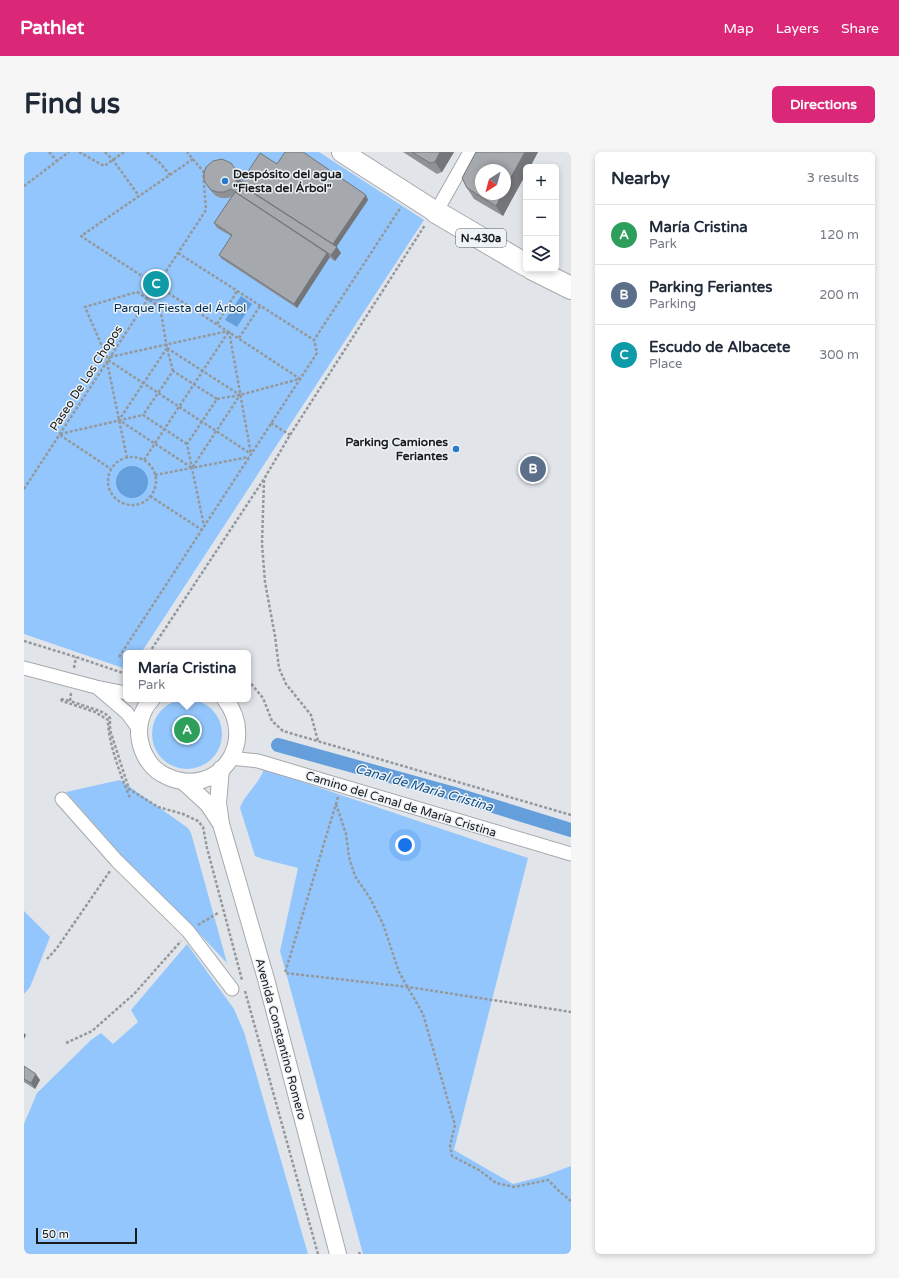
<!DOCTYPE html>
<meta charset="utf-8">
<style>
body{margin:0;font-family:"Varela Round",sans-serif;background:#f6f6f7;color:#1f2937}
.controls{position:absolute;right:12px;top:12px;display:grid;overflow:hidden;border-radius:6px;box-shadow:0 2px 6px #0003}
.controls button{width:36px;height:36px;display:grid;place-items:center;padding:0;border:0;border-bottom:1px solid #e0e1e3;background:#fff;color:#1f2937;font:20px sans-serif}
.compass{position:absolute;left:451px;top:12px;width:36px;height:36px;border-radius:50%;background:#fff;box-shadow:0 2px 6px #0003;rotate:216deg}
.scale{position:absolute;left:12px;bottom:10px;width:101px;box-sizing:border-box;padding-left:4px;border:2px solid #191b1c;border-top:0;font-size:11px;line-height:14px;white-space:nowrap;color:#191b1c;-webkit-text-stroke:3px #eef3f7;paint-order:stroke}
.you{position:absolute;left:381px;top:693px;width:14px;height:14px;margin:-10px;border:3px solid #fff;border-radius:50%;background:#1a73e8;box-shadow:0 0 0 6px #1a73e833}
.badge{display:grid;place-items:center;width:26px;height:26px;border-radius:50%;background:#db2777;color:#fff;font-size:13px;font-weight:700}
.pin{position:absolute;translate:-50% -50%;border:2px solid #fff;box-shadow:0 1px 4px #0006}
.popup{position:absolute;left:99px;top:498px;width:128px;height:52px;box-sizing:border-box;display:grid;place-content:center;border-radius:6px;background:#fff;filter:drop-shadow(0 1px 3px #0005);font-size:13px;white-space:nowrap;color:#747a83}
.popup b{font-size:15px;color:#1f2937}
.popup::after{content:'';position:absolute;left:50%;top:100%;margin-left:-8px;border:8px solid transparent;border-top-color:#fff}
.list{margin:0;padding:0;list-style:none}
h2{display:flex;justify-content:space-between;align-items:center;height:52px;margin:0;padding:0 16px;font-size:17px}
h2 small{font-size:13px;font-weight:400;color:#747a83}
.list li{display:grid;grid-template-columns:26px 1fr auto;gap:12px;align-items:center;box-sizing:border-box;height:60px;padding:0 16px;border-top:1px solid #e0e1e3}
.list b{display:block;font-size:15px;white-space:nowrap}
.list p{margin:0;font-size:13px;white-space:nowrap;color:#747a83}
.list em{font-size:13px;font-style:normal;color:#747a83}
.icon{flex:none;width:22px;height:22px;fill:none;stroke:currentColor;stroke-width:2;stroke-linecap:round;stroke-linejoin:round}
.map{position:relative;flex:none;width:547px;height:1102px;overflow:hidden;border-radius:6px}
header{display:flex;align-items:center;gap:24px;box-sizing:border-box;height:56px;padding:0 20px;background:#db2777;color:#fff}
header strong{font-size:19px}
nav{display:flex;gap:22px;margin-inline-start:auto;font-size:14px}
.intro{display:flex;align-items:center;justify-content:space-between;box-sizing:border-box;height:96px;padding:0 24px}
h1{margin:0;font-size:28px}
.button{padding:10px 18px;border-radius:6px;background:#db2777;color:#fff;font-size:14px;font-weight:700}
main{display:flex;gap:24px;padding:0 24px}
aside{flex:1;background:#fff;border-radius:6px;box-shadow:0 2px 6px #0003}
.map>svg:first-child{display:block}
</style>
<header>
<strong>Pathlet</strong>
<nav><a>Map</a><a>Layers</a><a>Share</a></nav>
</header>
<div class="intro"><h1>Find us</h1><a class="button">Directions</a></div>
<main>
<div class="map">
<svg width="547" height="1102" viewBox="0 0 547 1102">
<rect width="100%" height="100%" fill="#e1e5ea"/>
<!-- green -->
<g fill="#93c6fc">
<path d="M0 0H295L400 68 117 501H102V517L0 482Z"/>
<circle cx="163" cy="582" r="35"/>
<path d="M240 617 504 706 430 998 489 1032 520 1024 547 1014V1102H339L256 799 274 716 239 707 231 704 216 656C221 642 235 632 240 617Z"/>
<path d="M96 628 164 676 167 681 203 811 156 761 107 714 42 640Z"/>
<path d="M0 759 26 785 6 835 0 842Z"/>
<path d="M163 792 210 857 220 880 284 1102H0V972L13 941 67 888 77 881 89 892 114 870 107 858Z"/>
</g>
<!-- water -->
<g fill="#649fdc">
<path d="M217 144 228 152 213 175 201 168Z"/>
<circle cx="108" cy="330" r="16"/>
</g>
<g fill="none" stroke-linecap="round" stroke-linejoin="round">
<!-- canal -->
<path stroke="#649fdc" stroke-width="14" d="M254 593 427 641 547 678"/>
<!-- minor casing -->
<g stroke="#a5a9ad" stroke-width="15">
<g id="minor">
<path d="M412 60 446 0"/>
<path d="M0 516 72 535 102 541"/>
<path d="M75 537 103 561 115 577"/>
<path d="M207 606 234 609 547 702"/>
<path d="M38 647 93 709 164 779 208 837"/>
</g>
</g>
<!-- tertiary casing -->
<g stroke="#a5a9ad" stroke-width="18">
<g id="tertiary">
<path d="M128 547C117 558 113 575 116 589 119 604 128 618 142 624 193 648 235 591 201 547"/>
<path d="M197 617 194 651 197 672 242 827 314 1102"/>
<path d="M160 630 184 652 195 669"/>
</g>
</g>
<!-- primary casing -->
<g stroke="#a5a9ad" stroke-width="22">
<path id="primary" d="M318 0 412 60"/>
</g>
<!-- trunk casing -->
<g stroke="#a5a9ad" stroke-width="24">
<g id="trunk">
<path d="M412 60 502 113"/>
<path d="M509 117 547 136"/>
</g>
</g>
<!-- path -->
<g stroke="#95989b" stroke-width="2.5" stroke-dasharray="3 2" stroke-linecap="butt">
<path d="M25 0 33 9"/>
<path d="M55 0 80 14 100 0"/>
<path d="M81 0 89 8 115 44"/>
<path d="M123 0 136 11 146 23"/>
<path d="M169 7 57 84C129 132 203 178 276 227"/>
<path d="M0 34 45 0"/>
<path d="M154 101 290 188 377 55"/>
<path d="M193 172 213 139"/>
<path d="M205 179 227 302"/>
<path d="M215 186 236 154"/>
<path d="M143 196 216 243 168 316 95 268Z"/>
<path d="M86 205 204 179"/>
<path d="M83 210 103 306"/>
<path d="M149 219 143 196 136 155 113 140 61 155 84 208 227 302"/>
<path d="M193 247 216 243 275 227"/>
<path d="M247 271 266 283"/>
<path d="M36 282 119 263"/>
<path d="M36 283 87 317"/>
<path d="M163 292 119 263 149 219 193 247 163 292 180 374"/>
<circle cx="108" cy="329" r="24"/>
<path d="M120 308 205 179"/>
<path d="M131 323 225 305"/>
<path d="M240 328 238 392 241 430 251 484 255 516 262 532 287 563 294 589"/>
<path d="M0 337 182 58 179 19 163 0"/>
<path d="M126 344 178 378"/>
<path d="M0 489 52 505 102 522"/>
<path d="M125 501 240 327 266 283 401 73"/>
<path d="M95 505 293 201 290 188"/>
<path d="M50 516 52 505"/>
<path d="M224 528 239 546 248 569 259 579 547 663"/>
<path d="M47 541 46 549 76 559 83 563 86 566V578L105 637 134 655 159 662 174 669 179 675 183 696 218 828"/>
<path d="M37 547 38 549 71 560 84 568C84 591 97 624 106 646"/>
<path d="M37 547 46 549"/>
<path d="M314 645 261 821 384 835 547 860"/>
<path d="M312 652 322 682 325 705 331 724 346 746 359 772 375 820 399 862 431 973 426 994 428 1004 455 1018 472 1031 490 1035 524 1028 536 1040 547 1049"/>
<path d="M174 773 194 761"/>
<path d="M23 807 33 796 86 719"/>
<path d="M221 839 294 1102"/>
<path d="M42 891 68 879 110 842 157 789"/>
<path d="M335 1100 336 1102"/>
</g>
<!-- minor -->
<use href="#minor" stroke="#fff" stroke-width="13"/>
<!-- tertiary -->
<use href="#tertiary" stroke="#fff" stroke-width="16"/>
<!-- primary -->
<use href="#primary" stroke="#fff" stroke-width="20"/>
<!-- trunk -->
<use href="#trunk" stroke="#fff" stroke-width="22"/>
</g>
<!-- wall -->
<g fill="#8e9195">
<path d="M379 0H430L418 20 413 22Z"/>
<path d="M514 0 506 15H502L479 64 450 47 443 36Z"/>
<path d="M253 12 344 48 312 95 317 101 311 109 305 105 273 156 198 107 195 103 207 84 193 76 190 71 208 44 204 46H197L192 44 187 39 183 33 216 24 217 30Z"/>
<path d="M0 914 16 928 11 937 0 930Z"/>
</g>
<!-- shaded-wall -->
<g fill="#747679">
<path d="M416 0H430L418 20 411 10Z"/>
<path d="M501 0H514L506 15H502V22L479 64 472 54 478 42H481V36Z"/>
<path d="M212 18 216 24 217 31 215 33 212 30Z"/>
<path d="M342 43 344 48 311 97 308 93Z"/>
<path d="M313 95 317 101 311 109 307 103Z"/>
<path d="M303 101 306 105 273 156 270 152Z"/>
<path d="M0 881 2 883 0 887Z"/>
<path d="M12 922 16 928 11 937 7 931Z"/>
</g>
<!-- building -->
<g fill="#a5a9ad" stroke="#747679">
<path d="M261 0H279L342 43 309 92 216 32 236 1 253 12Z"/>
<path d="M388 0H416L411 10 406 11Z"/>
<path d="M452 0H501L481 36V18H457V42H478L472 54 443 36 438 26Z"/>
<path d="M198 7 207 11 212 18 213 25 212 30 313 95 307 103 207 37 200 40H193L187 38 183 33 180 28V21L182 15 189 9Z"/>
<path d="M211 40 303 101 270 152 195 103 208 83 190 71Z"/>
<path d="M0 914 12 922 7 931 0 927Z"/>
</g>
<!-- markers -->
<g fill="#267cca" stroke="#eef3f7" stroke-width="1.5">
<circle cx="201" cy="29" r="4"/>
<circle cx="432" cy="297" r="4"/>
</g>
<g text-anchor="middle" dominant-baseline="central" stroke-width="3" stroke-linejoin="round" paint-order="stroke">
<!-- shield labels -->
<rect fill="#eef3f7" stroke="#595c5e" stroke-width="1" x="432" y="77" width="50" height="18" rx="3"/>
<g font-size="11" font-weight="bold" fill="#191b1c">
<text x="457" y="86">N-430a</text>
</g>
<!-- poi labels -->
<g font-size="12" font-weight="bold" fill="#191b1c" stroke="#eef3f7" text-anchor="start">
<text x="209" y="22">Despósito del agua<tspan x="209" dy="14">"Fiesta del Árbol"</tspan></text>
<text x="424" y="290" text-anchor="end">Parking Camiones<tspan x="424" dy="14">Feriantes</tspan></text>
</g>
<!-- park labels -->
<g font-size="12" fill="#002d54" stroke="#eef3f7">
<text x="156" y="156">Parque Fiesta del Árbol</text>
</g>
<!-- street labels -->
<g font-size="12" fill="#191b1c" stroke="#eef3f7">
<text transform="translate(62 226) rotate(-57)">Paseo De Los Chopos</text>
<text transform="translate(377 652) rotate(17)">Camino del Canal de María Cristina</text>
<text transform="translate(257 887) rotate(75)">Avenida Constantino Romero</text>
</g>
<!-- water labels -->
<g font-size="13" font-style="italic" fill="#15548c" stroke="#eef3f7">
<text transform="translate(400 636) rotate(16)">Canal de María Cristina</text>
</g>
</g>
</svg>
<div class="controls">
<button>+</button>
<button>−</button>
<button><svg class="icon" aria-label="layers" viewBox="0 0 24 24"><path d="M12 4l9 5-9 5-9-5zM3 14l9 5 9-5"/></svg></button>
</div>
<svg class="compass" viewBox="-18 -18 36 36"><path d="M0-13l5 13h-10z" fill="#e53935"/><path d="M0 13l5-13h-10z" fill="#747a83"/></svg>
<div class="scale">50 m</div>
<div class="you"></div>
<div class="pin badge" style="left:163px;top:578px;background:#2e9e5b">A</div>
<div class="popup"><b>María Cristina</b>Park</div>
<div class="pin badge" style="left:509px;top:317px;background:#5c6f8a">B</div>
<div class="pin badge" style="left:132px;top:132px;background:#0f9aa8">C</div>
</div>
<aside>
<h2>Nearby<small>3 results</small></h2>
<ul class="list">
<li><span class="badge" style="background:#2e9e5b">A</span><div><b>María Cristina</b><p>Park</p></div><em>120 m</em></li>
<li><span class="badge" style="background:#5c6f8a">B</span><div><b>Parking Feriantes</b><p>Parking</p></div><em>200 m</em></li>
<li><span class="badge" style="background:#0f9aa8">C</span><div><b>Escudo de Albacete</b><p>Place</p></div><em>300 m</em></li>
</ul>
</aside>
</main>
